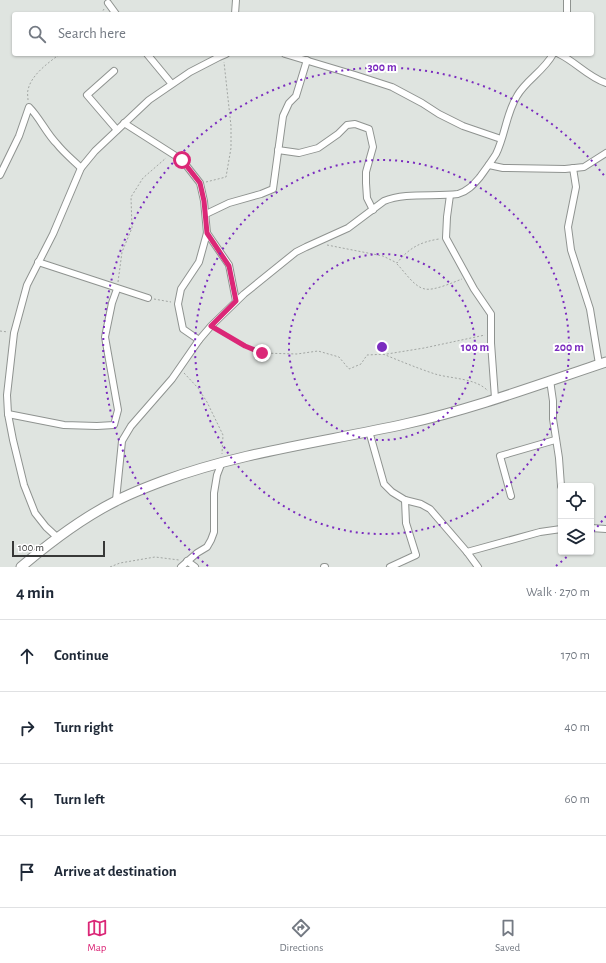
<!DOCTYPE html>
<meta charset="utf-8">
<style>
body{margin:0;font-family:"Alegreya Sans",sans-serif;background:#f6f6f7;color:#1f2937}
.controls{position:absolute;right:12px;bottom:12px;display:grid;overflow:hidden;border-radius:4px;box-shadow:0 1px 3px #0004}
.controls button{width:36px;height:36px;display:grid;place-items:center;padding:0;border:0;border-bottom:1px solid #e0e1e3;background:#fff;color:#1f2937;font:20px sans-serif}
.scale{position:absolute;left:12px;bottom:10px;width:93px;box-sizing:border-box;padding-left:4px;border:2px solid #373837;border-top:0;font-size:11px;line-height:14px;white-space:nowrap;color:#373837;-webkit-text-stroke:3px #fff;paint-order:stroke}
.stop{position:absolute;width:12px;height:12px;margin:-9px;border:3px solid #db2777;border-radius:50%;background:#fff}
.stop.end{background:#db2777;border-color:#fff;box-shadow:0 1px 4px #0008}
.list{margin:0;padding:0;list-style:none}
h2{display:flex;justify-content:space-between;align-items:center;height:52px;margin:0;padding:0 16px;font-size:17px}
h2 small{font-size:13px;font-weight:400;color:#747a83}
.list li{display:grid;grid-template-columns:26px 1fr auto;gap:12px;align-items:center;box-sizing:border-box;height:72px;padding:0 16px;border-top:1px solid #e0e1e3}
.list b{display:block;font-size:15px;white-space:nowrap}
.list em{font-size:13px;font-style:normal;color:#747a83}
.icon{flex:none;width:22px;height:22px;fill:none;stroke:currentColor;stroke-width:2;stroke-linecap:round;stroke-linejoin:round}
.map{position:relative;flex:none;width:606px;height:567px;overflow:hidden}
.search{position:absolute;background:#fff;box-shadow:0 1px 3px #0004;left:12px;right:12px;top:12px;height:44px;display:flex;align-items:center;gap:10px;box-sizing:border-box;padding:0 14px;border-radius:4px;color:#747a83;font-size:15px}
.sheet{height:340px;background:#fff}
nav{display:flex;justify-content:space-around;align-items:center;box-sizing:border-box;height:56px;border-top:1px solid #e0e1e3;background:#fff;font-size:11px;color:#747a83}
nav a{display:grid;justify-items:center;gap:2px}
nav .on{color:#db2777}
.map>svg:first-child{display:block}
</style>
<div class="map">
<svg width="606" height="567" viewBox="0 0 606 567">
<rect width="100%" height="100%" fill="#dfe4e0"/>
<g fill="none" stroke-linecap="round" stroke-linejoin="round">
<!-- minor casing -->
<g stroke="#8f9390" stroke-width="8">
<g id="minor">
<path d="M108 3 116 14"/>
<path d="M235 14 236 0"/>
<path d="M567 14V0"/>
<path d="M147 54 171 83"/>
<path d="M285 54 355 75 392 87 422 103 439 114 463 126 501 139"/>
<path d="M559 54C576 62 588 77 606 83"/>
<path d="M114 71 87 95 117 130"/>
<path d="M124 123 182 160 200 183 204 201 207 233 199 262 181 289 178 304 183 329 199 340"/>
<path d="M278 150 299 153 318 148 338 134 347 125 355 124 369 129 373 147 366 172V183L367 198 373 210"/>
<path d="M489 165 503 168 565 169 584 167 606 153"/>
<path d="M573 168 576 187 568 227 571 250 590 309 599 364"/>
<path d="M0 175 19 136 29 107C40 118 46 133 57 144 64 153 73 160 81 168"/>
<path d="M450 195 447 217 446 238 474 289 491 314V343L495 398"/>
<path d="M206 214 229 203 261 194 273 189 283 116 289 103 296 96 307 60"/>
<path d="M207 233 229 265 236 301"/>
<path d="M38 262 148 298"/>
<path d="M550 380 553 401V419L559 458 561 486"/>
<path d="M8 414 64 425 97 426 114 425 118 410 105 337 112 303 117 289"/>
<path d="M369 431 384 484 392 492 405 500 421 504 430 509 467 552 478 567"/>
<path d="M511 496 500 456 555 440"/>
<path d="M116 500 122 441 131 426 172 379 199 340 211 326 244 294 296 252 306 247 348 228 384 201C405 192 435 197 458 194 468 191 473 185 480 177 485 170 491 162 496 154 505 136 506 114 517 96 526 80 544 71 553 54"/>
<path d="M591 528 606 529"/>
<path d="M58 538 46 527 35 513 24 485 13 440 8 414 7 395 14 333 27 285 53 234 81 168 95 151 149 100 190 72 219 57 226 54"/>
<path d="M467 552 540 532 561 529"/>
<path d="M187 561 195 567"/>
<path d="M181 567 197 553 207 547 211 540 214 532V493L217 475 222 462"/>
<path d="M324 567H325"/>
<path d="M390 567 416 555 406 523 405 500"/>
</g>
</g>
<!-- secondary casing -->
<g stroke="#8f9390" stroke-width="11">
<path id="secondary" d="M21 567C48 544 84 517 116 501 131 493 147 487 163 481 241 452 324 442 405 424 473 409 540 384 606 362"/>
</g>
<!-- path -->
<g stroke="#a2a6a3" stroke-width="1" stroke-dasharray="2 2" stroke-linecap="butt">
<path d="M101 14 104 9"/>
<path d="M28 100C28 97 27 93 28 90 31 75 48 63 60 54"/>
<path d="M206 182 226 177 231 148V126L224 62"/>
<path d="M327 245 383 256 397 263C409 248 420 242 439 239"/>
<path d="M397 264C405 272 414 287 425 289 434 291 454 282 462 279"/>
<path d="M118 282 122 252 132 228 131 197 143 178 166 158"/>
<path d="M154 299 171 302"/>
<path d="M217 330 245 346 261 353 297 354 318 351 339 357 349 369 361 364 367 355 387 354 424 348 485 335"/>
<path d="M0 331 8 332"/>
<path d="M383 354C400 361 417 368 435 374 452 379 476 378 488 391"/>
<path d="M184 373 198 388 207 402 223 435 222 454"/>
<path d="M110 567 120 563 155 557 179 560"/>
</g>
<!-- minor -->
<use href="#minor" stroke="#fff" stroke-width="6"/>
<!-- secondary -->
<use href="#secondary" stroke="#fff" stroke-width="9"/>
</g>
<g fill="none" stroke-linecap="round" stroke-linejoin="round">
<!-- route -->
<path stroke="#db2777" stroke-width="5" d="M182 160 200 183 204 201 207 233 229 266 236 301 211 326 245 346 262 353"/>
</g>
<!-- distance rings -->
<g fill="none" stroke="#7b2cbf" stroke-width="2" stroke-dasharray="2 4">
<circle cx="382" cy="347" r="93"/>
<circle cx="382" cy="347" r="187"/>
<path d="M606 516A280 280 0 0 1 592 533M571 553A280 280 0 0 1 556 566M208 566A280 280 0 1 1 606 178"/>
</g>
<circle cx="382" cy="347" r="6" fill="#7b2cbf" stroke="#fff" stroke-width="2"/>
<g font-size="12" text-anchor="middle" font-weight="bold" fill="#7b2cbf" stroke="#fff" stroke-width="4" stroke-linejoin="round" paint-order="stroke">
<text x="382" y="71">300 m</text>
<text x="475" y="351">100 m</text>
<text x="569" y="351">200 m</text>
</g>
</svg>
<div class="controls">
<button><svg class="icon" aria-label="locate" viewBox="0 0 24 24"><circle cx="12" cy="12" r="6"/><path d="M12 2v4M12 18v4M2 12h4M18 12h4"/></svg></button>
<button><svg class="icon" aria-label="layers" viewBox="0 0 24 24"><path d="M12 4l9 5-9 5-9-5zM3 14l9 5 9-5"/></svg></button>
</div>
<div class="scale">100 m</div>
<div class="stop" style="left:182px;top:160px"></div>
<div class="stop end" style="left:262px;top:353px"></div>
<div class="search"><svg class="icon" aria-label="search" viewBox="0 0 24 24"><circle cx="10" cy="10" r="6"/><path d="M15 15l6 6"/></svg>Search here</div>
</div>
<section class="sheet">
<h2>4 min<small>Walk · 270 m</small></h2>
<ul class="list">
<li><svg class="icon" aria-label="ahead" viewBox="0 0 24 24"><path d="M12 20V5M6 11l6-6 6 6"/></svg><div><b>Continue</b></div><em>170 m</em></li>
<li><svg class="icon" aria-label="right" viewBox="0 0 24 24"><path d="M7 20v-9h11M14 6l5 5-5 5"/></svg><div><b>Turn right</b></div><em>40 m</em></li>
<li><svg class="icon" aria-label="left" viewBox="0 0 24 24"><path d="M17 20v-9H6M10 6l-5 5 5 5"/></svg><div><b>Turn left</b></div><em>60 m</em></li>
<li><svg class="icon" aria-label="arrive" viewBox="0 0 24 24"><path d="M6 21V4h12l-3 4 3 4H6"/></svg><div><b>Arrive at destination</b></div></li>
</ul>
</section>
<nav>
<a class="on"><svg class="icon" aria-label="map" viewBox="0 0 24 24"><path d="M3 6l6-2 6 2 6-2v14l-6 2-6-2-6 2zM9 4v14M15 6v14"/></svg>Map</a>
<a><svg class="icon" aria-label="directions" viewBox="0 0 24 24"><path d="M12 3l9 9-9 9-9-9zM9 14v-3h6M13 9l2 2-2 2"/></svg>Directions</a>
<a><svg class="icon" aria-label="saved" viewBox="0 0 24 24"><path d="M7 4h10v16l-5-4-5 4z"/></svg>Saved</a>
</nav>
